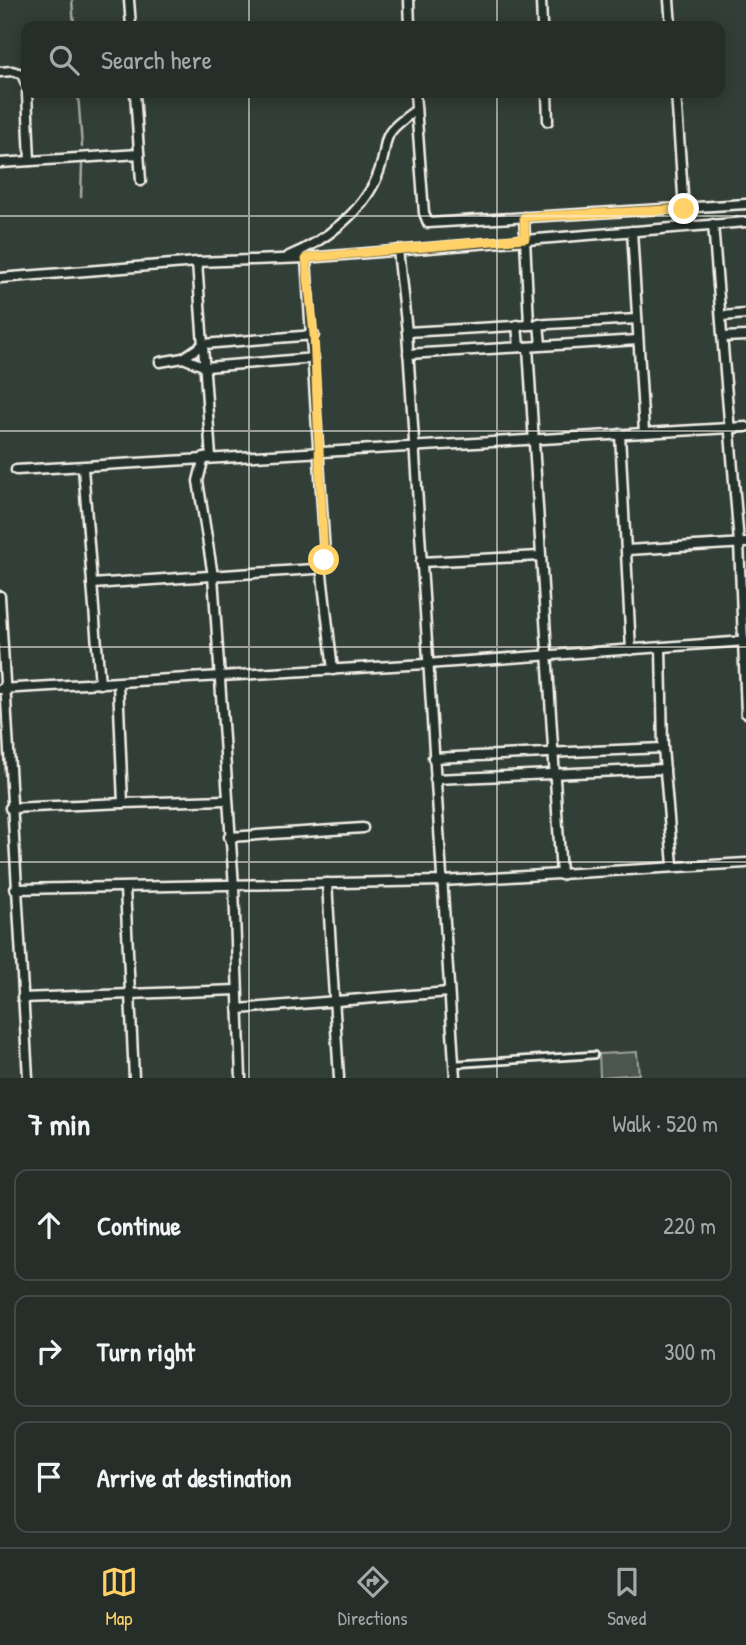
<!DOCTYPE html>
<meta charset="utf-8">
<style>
body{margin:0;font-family:"Patrick Hand",sans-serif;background:#2e3632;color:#f1f3f6}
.stop{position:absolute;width:21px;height:21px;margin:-16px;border:5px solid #ffd166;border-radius:50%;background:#fff}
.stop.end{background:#ffd166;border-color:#fff;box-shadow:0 2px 7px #0008}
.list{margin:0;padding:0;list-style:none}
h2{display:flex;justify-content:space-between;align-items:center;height:91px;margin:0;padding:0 28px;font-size:30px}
h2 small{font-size:23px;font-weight:400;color:#a4a8a8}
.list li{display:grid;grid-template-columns:46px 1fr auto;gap:21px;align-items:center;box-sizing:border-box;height:112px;margin:0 14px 14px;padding:0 14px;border:2px solid #424a47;border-radius:14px}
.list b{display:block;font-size:26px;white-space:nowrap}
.list em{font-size:23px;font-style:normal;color:#a4a8a8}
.icon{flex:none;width:38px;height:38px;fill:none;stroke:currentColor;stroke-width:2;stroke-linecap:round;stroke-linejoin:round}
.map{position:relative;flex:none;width:746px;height:1078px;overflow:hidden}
.search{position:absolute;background:#262e2a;box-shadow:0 4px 18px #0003;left:21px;right:21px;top:21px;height:77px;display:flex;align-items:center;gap:18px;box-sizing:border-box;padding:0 24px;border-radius:14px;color:#a4a8a8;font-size:26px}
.sheet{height:469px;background:#262e2a}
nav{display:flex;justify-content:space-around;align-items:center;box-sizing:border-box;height:98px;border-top:2px solid #424a47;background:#262e2a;font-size:19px;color:#a4a8a8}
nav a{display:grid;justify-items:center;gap:4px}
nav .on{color:#ffd166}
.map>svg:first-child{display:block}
</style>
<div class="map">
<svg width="746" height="1078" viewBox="0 0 746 1078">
<rect width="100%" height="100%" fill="#323e38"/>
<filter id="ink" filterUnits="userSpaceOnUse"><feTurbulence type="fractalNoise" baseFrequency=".0143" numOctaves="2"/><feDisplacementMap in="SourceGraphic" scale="14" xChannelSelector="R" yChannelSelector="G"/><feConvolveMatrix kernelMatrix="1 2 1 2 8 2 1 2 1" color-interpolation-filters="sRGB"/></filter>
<g filter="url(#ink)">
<!-- green -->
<path fill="#4c564f" stroke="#a0a49c" stroke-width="2" d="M637 1052 639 1074 600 1077 599 1054Z"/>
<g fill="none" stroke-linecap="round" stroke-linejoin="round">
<!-- stream -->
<g stroke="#a6a9a1" stroke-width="2.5">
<path d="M72 0 74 26"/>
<path d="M78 93 82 147"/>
<path d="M81 197 82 165"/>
</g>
<!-- lane casing -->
<g stroke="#f4f1e8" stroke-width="10">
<path id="lane" d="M455 1064 594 1055"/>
</g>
<!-- street casing -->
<g stroke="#f4f1e8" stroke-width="13">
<g id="street">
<path d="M129 0 131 26"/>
<path d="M409 0 410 26"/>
<path d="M541 0 542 26"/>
<path d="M669 0 671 26"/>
<path d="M0 72 12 71 22 74 26 84"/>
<path d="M27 93 30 161"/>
<path d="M135 93 141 181"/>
<path d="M415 93 424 213 428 223 746 204"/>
<path d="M547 93 548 121"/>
<path d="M676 93 684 209"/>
<path d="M0 163 139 154"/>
<path d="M524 217 529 324"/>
<path d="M713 224 739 543 746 713"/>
<path d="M632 231 644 432"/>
<path d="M398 250 407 332 455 1078"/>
<path d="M289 256C323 242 362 213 377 177 393 138 373 140 416 110"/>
<path d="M197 262 211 457"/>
<path d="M0 278 197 262 306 258 746 222"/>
<path d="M722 316 746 314"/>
<path d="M539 323 541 345"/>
<path d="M517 325 519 347"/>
<path d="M407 332 637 319"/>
<path d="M723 337 746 336"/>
<path d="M528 347 561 875"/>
<path d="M408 354 638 340"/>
<path d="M183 358 206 367 314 358"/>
<path d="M160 362 183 358 204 344 314 335"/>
<path d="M620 434 631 650"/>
<path d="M204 457 198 481 213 576 234 887 241 1078"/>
<path d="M83 468 100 684"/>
<path d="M16 470 746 427"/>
<path d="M627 550 746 543"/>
<path d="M421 562 540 556"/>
<path d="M321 566 333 670"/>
<path d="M92 584 314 569 321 566 325 554 306 258"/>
<path d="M0 596 28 1078"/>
<path d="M661 648 663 748 673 865"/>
<path d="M118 683 123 803 226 800"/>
<path d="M0 689 426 664 746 641"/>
<path d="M433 758 663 748"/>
<path d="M435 779 665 769"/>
<path d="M10 808 123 803"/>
<path d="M229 837 363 828"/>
<path d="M327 883 339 1078"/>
<path d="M125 888 134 1078"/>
<path d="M15 889 442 881 746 863"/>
<path d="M22 998 237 990"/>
<path d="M238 1009 449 992"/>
</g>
</g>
<!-- lane -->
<use href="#lane" stroke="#26332d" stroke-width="4.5"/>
<!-- street -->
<use href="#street" stroke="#26332d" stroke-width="8"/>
</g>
</g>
<g fill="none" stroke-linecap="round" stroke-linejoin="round" filter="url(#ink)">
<!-- route -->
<path stroke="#ffd166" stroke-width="9" d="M324 560 314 335 306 258 525 238 524 217 684 209"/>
</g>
<!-- grid -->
<path fill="none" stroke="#f4f1e8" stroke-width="2" stroke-opacity="0.55" d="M249 0V26M497 0V26M249 93V1078M497 93V1078M0 216H746M0 431H746M0 647H746M0 862H746"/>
</svg>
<div class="stop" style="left:324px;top:560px"></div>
<div class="stop end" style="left:684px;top:209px"></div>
<div class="search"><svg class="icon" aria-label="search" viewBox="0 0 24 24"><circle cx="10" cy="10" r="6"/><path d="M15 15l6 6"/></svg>Search here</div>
</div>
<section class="sheet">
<h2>7 min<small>Walk · 520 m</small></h2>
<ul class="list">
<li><svg class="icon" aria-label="ahead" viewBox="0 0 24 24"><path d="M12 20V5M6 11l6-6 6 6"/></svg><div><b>Continue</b></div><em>220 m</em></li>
<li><svg class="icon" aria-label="right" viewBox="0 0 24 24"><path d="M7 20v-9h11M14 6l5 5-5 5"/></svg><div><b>Turn right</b></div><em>300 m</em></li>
<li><svg class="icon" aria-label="arrive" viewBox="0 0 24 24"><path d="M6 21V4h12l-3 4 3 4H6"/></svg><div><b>Arrive at destination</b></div></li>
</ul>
</section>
<nav>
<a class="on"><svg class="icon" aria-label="map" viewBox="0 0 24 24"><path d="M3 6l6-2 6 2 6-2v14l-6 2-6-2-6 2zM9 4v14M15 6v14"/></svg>Map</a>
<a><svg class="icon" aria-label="directions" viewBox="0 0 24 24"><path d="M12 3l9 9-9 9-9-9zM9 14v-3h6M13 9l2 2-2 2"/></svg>Directions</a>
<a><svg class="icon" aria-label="saved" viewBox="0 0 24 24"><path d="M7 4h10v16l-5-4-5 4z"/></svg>Saved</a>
</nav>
